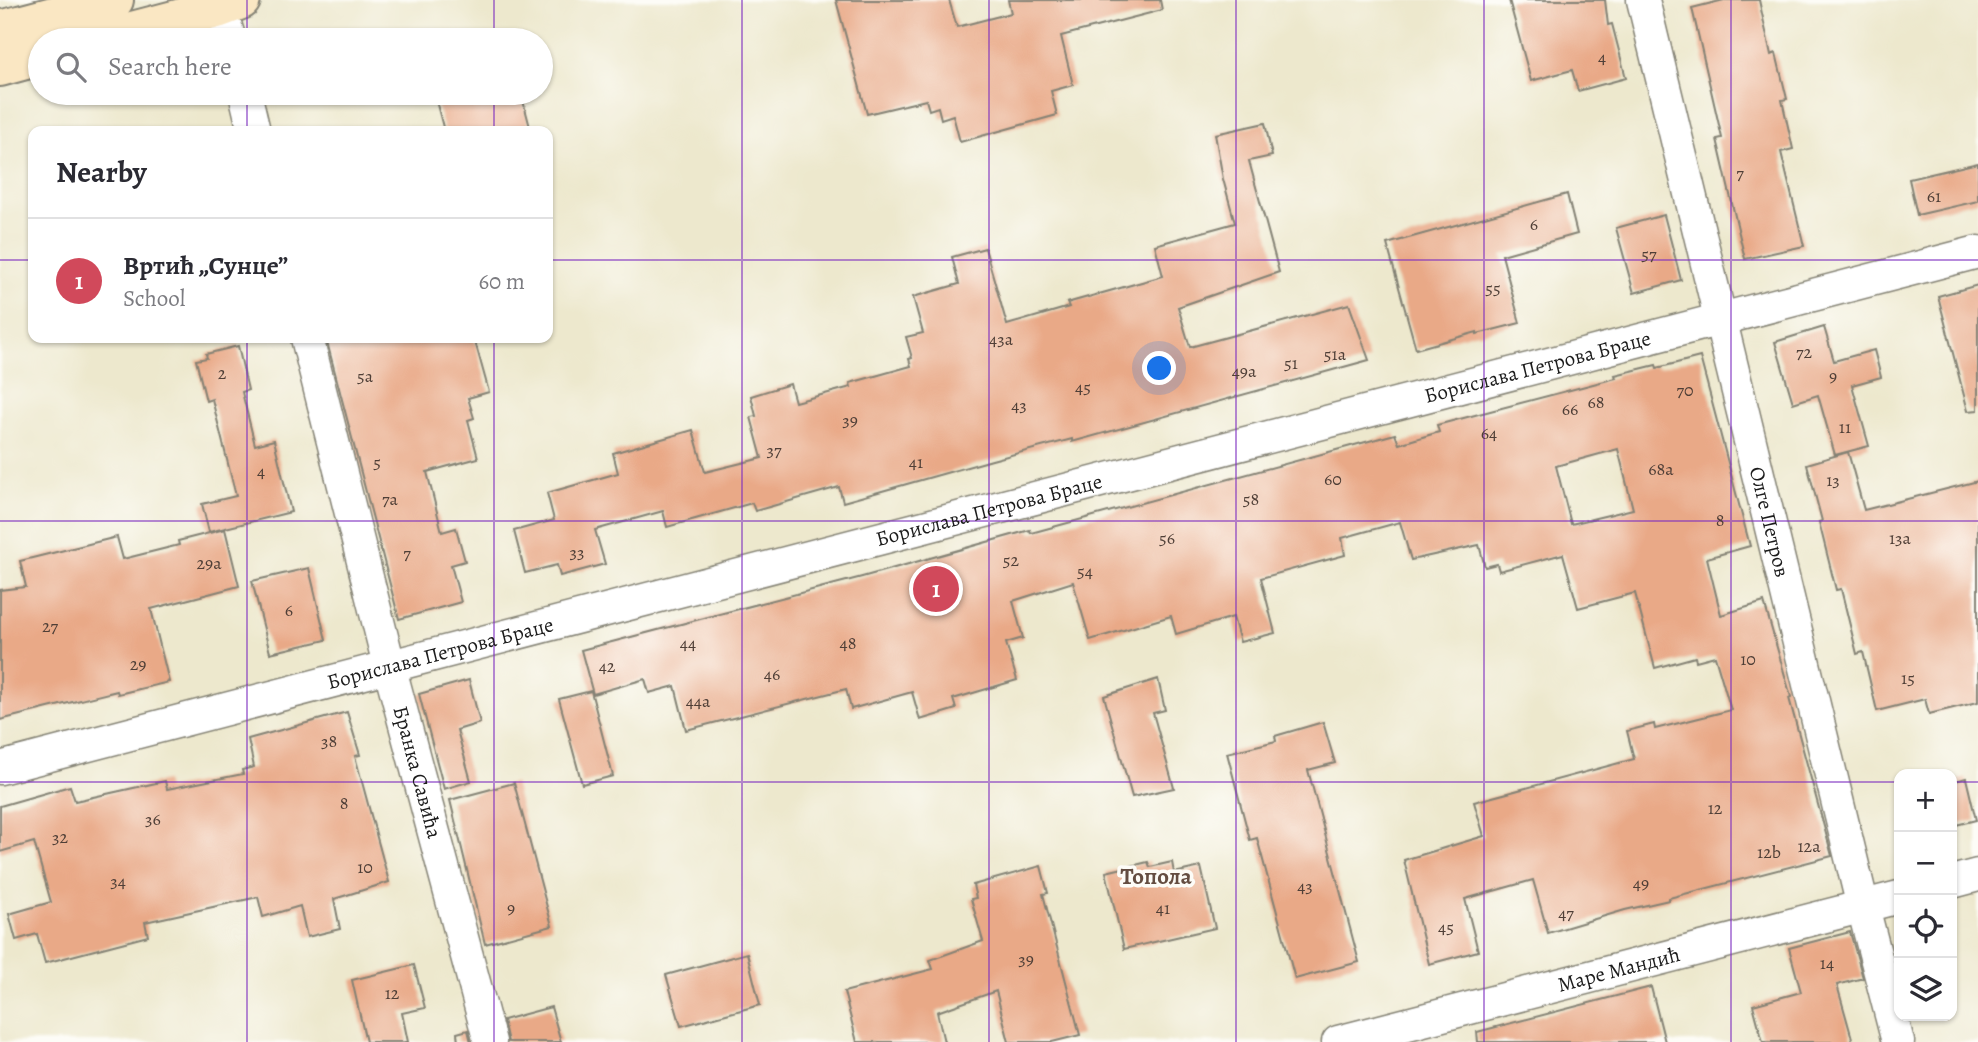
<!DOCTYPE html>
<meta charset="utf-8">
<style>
body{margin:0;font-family:Alegreya,serif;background:#f7f7f7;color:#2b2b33}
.controls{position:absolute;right:21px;bottom:21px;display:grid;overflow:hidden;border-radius:14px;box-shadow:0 2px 5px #0004}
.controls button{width:63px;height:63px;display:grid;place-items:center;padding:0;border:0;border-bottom:2px solid #e1e1e2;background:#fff;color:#2b2b33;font:35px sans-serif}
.you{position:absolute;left:1160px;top:369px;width:24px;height:24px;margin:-18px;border:5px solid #fff;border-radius:50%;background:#1a73e8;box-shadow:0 0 0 10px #1a73e833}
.badge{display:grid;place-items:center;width:46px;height:46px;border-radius:50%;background:#d1495b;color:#fff;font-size:23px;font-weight:700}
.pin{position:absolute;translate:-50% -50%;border:4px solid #fff;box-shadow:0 2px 7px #0006}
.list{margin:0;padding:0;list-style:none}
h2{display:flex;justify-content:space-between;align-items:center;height:91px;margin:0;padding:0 28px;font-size:30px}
h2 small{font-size:23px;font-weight:400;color:#7c7c81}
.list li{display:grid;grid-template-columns:46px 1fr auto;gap:21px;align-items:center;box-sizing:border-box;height:126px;padding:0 28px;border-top:2px solid #e1e1e2}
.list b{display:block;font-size:26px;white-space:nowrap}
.list p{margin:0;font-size:23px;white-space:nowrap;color:#7c7c81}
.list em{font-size:23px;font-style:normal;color:#7c7c81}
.icon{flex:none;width:38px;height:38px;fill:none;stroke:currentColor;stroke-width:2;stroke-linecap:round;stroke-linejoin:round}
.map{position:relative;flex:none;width:1978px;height:1042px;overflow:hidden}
.search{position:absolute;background:#fff;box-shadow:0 2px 5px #0004;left:28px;top:28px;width:525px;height:77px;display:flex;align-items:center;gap:18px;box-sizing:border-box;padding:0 24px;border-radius:38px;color:#7c7c81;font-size:26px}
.panel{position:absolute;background:#fff;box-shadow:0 2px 5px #0004;left:28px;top:126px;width:525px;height:217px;border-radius:14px}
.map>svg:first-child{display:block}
</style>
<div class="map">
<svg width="1978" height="1042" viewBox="0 0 1978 1042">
<rect width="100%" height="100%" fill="#fdfcf7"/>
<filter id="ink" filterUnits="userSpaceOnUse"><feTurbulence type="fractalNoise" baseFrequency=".0143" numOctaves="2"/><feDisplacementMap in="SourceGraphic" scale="14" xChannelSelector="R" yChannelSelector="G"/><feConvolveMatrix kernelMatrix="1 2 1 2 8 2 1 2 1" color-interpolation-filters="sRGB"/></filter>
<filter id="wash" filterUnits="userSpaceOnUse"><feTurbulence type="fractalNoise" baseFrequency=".00686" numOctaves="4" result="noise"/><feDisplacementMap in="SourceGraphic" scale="28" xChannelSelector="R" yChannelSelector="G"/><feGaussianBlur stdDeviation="1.57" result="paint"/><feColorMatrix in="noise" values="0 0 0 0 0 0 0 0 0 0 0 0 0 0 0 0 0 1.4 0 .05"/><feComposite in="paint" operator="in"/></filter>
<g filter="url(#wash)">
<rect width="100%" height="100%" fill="#ede8cd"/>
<g id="blocks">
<!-- building -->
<g fill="#e9a987" fill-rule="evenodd">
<path d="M836 0H949L957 27 1011 13 1008 0H1160L1162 10 1061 36 1073 85 1051 91 1057 115 960 142 953 115 941 119 938 107 929 110 926 100 867 114Z"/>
<path d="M1509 0H1605L1608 25 1612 24 1626 78 1578 91 1572 70 1531 81Z"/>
<path d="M1724 0H1759L1771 55 1776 53 1787 99 1782 100 1793 149 1781 152 1804 246 1745 259 1717 139 1722 138 1692 8Z"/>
<path d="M434 93H521L531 131H444Z"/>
<path d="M1265 123 1272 156 1249 161 1279 272 1178 307 1190 347 1349 304 1369 360 1072 442V439L992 460 843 502 839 487 755 511 752 503 667 527 663 511 595 530 605 564 560 576 557 565 525 573 514 531 554 520 547 493 618 473 613 453 693 430 705 472 762 458 751 417 756 416 751 396 790 384 795 402 851 387 850 383 911 366 909 359 912 358 906 337 923 333 913 297 959 284 952 257 985 248 1007 325 1069 307 1067 303 1163 276 1155 245 1235 223 1223 179 1215 134Z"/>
<path d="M1978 163V201L1917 215 1909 179Z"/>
<path d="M1567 194 1577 234 1502 255 1520 323 1477 334V332L1416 349 1387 244Z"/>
<path d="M1664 215 1681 280 1634 293 1616 228Z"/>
<path d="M1978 285V410L1968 411 1938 296Z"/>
<path d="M1824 327 1834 361 1874 350 1881 377 1852 385 1869 446 1835 455 1818 395 1793 403 1775 342Z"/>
<path d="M326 338H474L489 392 468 398 474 418 468 420 478 458 427 472 442 532 456 528 465 561 451 565 461 602 399 619Z"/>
<path d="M238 346 248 390 242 392 255 445 274 440 291 512 209 532 202 504 236 496 212 399 206 401 196 360 207 358 206 354Z"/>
<path d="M1700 357 1750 546 1707 558 1721 615 1764 602 1791 697 1789 698 1832 856 1669 898V900L1625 910 1548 933 1533 880 1465 899 1478 951 1429 964 1404 860 1484 836 1474 802 1634 759 1627 731 1654 724 1655 729 1731 710 1715 656 1696 661 1695 657 1655 668 1635 593 1578 608 1563 554 1499 571 1497 564 1485 567 1479 545 1411 560 1400 522 1342 538 1345 555 1261 578 1275 633 1240 642 1233 617 1176 634 1171 616 1090 640 1073 582 1013 601 1023 638 1006 643 1017 680 953 699 956 709 920 720 912 692 851 709 846 689 686 730 675 686 649 693 645 679 593 694 581 650 862 577 1030 530 1031 533 1395 434 1399 444 1439 432 1437 425 1616 378 1615 375 1656 365 1657 368ZM1618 449 1633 509 1571 524 1556 466Z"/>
<path d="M1848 452 1864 510 1978 481V702L1929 714 1925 699 1877 711 1863 652 1857 654 1841 589 1836 590 1819 522 1822 521 1807 464Z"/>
<path d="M225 529 239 586 151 609 169 682 118 694 117 691 0 720V590L26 587 20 561 117 537 123 559 179 545 178 541Z"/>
<path d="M309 568 326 640 270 653 252 581Z"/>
<path d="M1158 679 1165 710 1153 713 1174 788 1132 797 1104 696Z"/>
<path d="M469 680 480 723 457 730 471 781 444 789 419 694Z"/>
<path d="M591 691 613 776 582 784 559 699Z"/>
<path d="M347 712 360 755 355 756 389 882 334 899 340 929 307 937 300 906 263 917 258 897 145 922 148 936 45 963 37 934 16 940 9 914 51 902 34 842 0 852V806L70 786 75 801 165 781 167 789 243 774 242 770 254 767 248 739Z"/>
<path d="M1323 722 1335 763 1308 770 1359 962 1295 979 1257 838 1250 840 1227 753 1276 741 1275 736Z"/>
<path d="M1966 778 1976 820 1952 826V782Z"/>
<path d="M514 783 552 926 485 944 450 800Z"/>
<path d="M1148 862 1150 867 1172 862 1174 873 1201 867 1215 928 1124 949 1106 872Z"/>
<path d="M1041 866 1048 893 1043 894 1080 1035 1052 1042H1009L996 991 937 1012 944 1042H857L844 992 933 969 930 960 983 941 971 899 976 898 973 885Z"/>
<path d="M1850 932 1863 978 1837 985 1853 1042H1763L1753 1005 1801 992 1789 948Z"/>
<path d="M747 953 760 1005 681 1026 666 975Z"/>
<path d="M414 965 425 1008 402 1013 408 1042H366L352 980Z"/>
<path d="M1651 987 1665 1042H1478L1477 1032Z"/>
<path d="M551 1007 561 1042H508L503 1020Z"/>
<path d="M468 1030 471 1042H458L457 1033Z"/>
</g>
</g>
</g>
<g filter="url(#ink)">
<use href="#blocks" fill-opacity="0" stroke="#848274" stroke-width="2"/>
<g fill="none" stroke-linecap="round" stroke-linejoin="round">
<!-- street casing -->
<g stroke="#848274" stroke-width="35">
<g id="street">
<path id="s1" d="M1643 0 1863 907 1898 1042"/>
<path d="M220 8 230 40"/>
<path d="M245 93 254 131"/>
<path id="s2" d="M307 338 389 665 490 1042"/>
<path id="s3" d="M0 768 1978 252"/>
<path d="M1952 882 1978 875"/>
<path id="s4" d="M1338 1042 1899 897"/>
</g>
</g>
<!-- secondary casing -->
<g stroke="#848274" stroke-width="42">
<g id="secondary">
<path d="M0 30 114 0"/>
<path d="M98 40 220 8 241 0"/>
<path d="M0 67 40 56"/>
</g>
</g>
<!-- street -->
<use href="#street" stroke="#fff" stroke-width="32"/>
<!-- secondary -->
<use href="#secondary" stroke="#fae7c3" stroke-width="38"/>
</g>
</g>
<!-- grid -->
<path fill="none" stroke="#7b2cbf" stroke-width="2" stroke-opacity="0.55" d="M247 0V40M494 0V40M742 0V1042M989 0V1042M1236 0V1042M1484 0V1042M1731 0V1042M247 93V131M494 93V131M0 260H33M548 260H1978M247 338V1042M494 338V1042M0 521H1978M0 782H1899M1952 782H1978"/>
<g text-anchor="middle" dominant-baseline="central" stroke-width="7" stroke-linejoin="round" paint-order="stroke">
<!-- number labels -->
<g font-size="18" fill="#4f3f37">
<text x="1602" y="57">4</text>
<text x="1740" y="173">7</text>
<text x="1934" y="196">61</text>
<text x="1534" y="224">6</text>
<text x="1649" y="254">57</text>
<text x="1493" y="288">55</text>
<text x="1001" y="339">43a</text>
<text x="1804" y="352">72</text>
<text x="1335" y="354">51a</text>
<text x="1291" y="363">51</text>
<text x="1244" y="371">49a</text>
<text x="222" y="373">2</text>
<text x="365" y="376">5a</text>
<text x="1833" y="376">9</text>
<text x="1083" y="387">45</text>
<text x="1685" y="390">70</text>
<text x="1596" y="402">68</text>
<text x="1019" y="405">43</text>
<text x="1570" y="409">66</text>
<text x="850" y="420">39</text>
<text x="1845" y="427">11</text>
<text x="1489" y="433">64</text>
<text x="774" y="450">37</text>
<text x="377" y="462">5</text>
<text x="916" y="462">41</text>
<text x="1661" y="469">68a</text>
<text x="261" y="471">4</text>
<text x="1333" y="479">60</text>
<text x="1833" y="480">13</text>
<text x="390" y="499">7a</text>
<text x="1251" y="499">58</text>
<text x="1720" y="520">8</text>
<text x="1167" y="538">56</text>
<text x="1900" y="538">13a</text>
<text x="577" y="552">33</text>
<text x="407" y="553">7</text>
<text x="1011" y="560">52</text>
<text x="209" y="563">29a</text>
<text x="1085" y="571">54</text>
<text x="289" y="610">6</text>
<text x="50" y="626">27</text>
<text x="688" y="643">44</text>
<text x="848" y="643">48</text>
<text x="1748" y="659">10</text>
<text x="138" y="664">29</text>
<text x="607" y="666">42</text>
<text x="772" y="674">46</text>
<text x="1908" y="678">15</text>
<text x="698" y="701">44a</text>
<text x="329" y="741">38</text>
<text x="344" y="803">8</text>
<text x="1715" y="808">12</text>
<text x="153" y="819">36</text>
<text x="60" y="837">32</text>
<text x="1809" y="846">12a</text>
<text x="1769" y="852">12b</text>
<text x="365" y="867">10</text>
<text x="118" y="881">34</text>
<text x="1641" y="883">49</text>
<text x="1305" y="886">43</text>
<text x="511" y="908">9</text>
<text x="1163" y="908">41</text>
<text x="1566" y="913">47</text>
<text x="1446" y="927">45</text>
<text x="1026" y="959">39</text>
<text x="1827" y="963">14</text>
<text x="392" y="993">12</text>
</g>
<!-- street labels -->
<g font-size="21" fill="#1c1c1c" stroke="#fdfcf7">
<text stroke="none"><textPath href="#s3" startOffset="1589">Борислава Петрова Браце</textPath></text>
<text stroke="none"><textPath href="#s3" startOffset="1022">Борислава Петрова Браце</textPath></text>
<text stroke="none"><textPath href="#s1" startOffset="537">Олге Петров</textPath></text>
<text stroke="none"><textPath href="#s3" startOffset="455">Борислава Петрова Браце</textPath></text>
<text stroke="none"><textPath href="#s2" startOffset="448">Бранка Савића</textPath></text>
<text stroke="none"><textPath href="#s4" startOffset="290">Маре Мандић</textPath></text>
</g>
<!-- neighbourhood labels -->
<g font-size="23" font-weight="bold" fill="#644d41" stroke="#fdfcf7">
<text x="1156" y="876">Топола</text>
</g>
</g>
</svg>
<div class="controls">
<button>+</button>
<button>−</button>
<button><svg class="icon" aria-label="locate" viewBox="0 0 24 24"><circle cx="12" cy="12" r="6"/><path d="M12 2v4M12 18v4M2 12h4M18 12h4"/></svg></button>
<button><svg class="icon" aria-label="layers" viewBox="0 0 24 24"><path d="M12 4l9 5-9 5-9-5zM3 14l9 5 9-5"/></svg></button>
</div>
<div class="you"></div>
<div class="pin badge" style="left:936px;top:589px">1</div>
<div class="search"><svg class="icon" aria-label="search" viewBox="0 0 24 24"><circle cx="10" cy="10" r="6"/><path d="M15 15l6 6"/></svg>Search here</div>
<section class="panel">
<h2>Nearby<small></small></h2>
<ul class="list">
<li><span class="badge">1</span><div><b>Вртић „Сунце”</b><p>School</p></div><em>60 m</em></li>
</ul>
</section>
</div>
